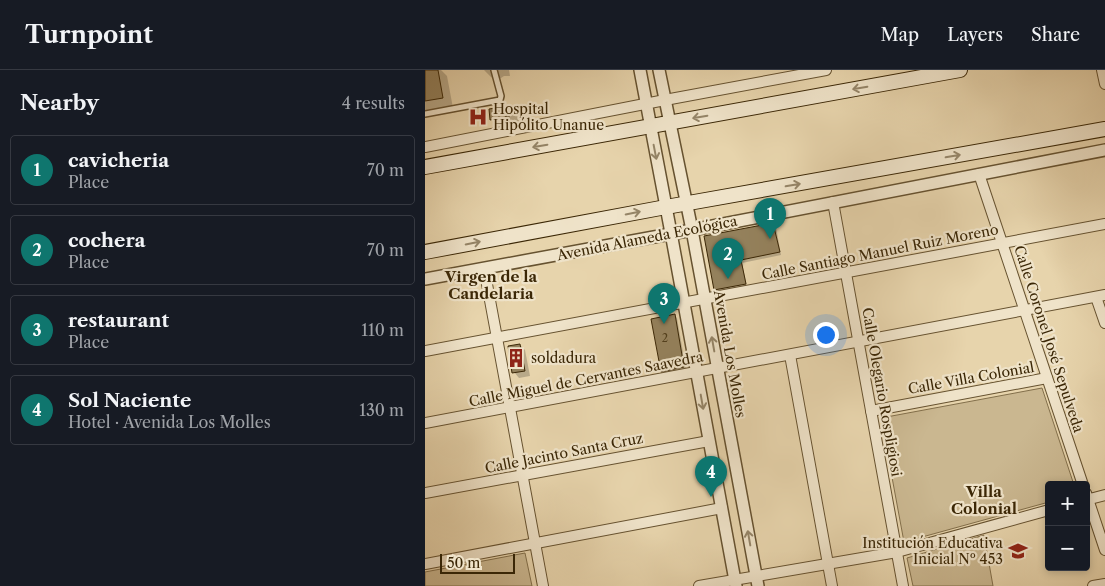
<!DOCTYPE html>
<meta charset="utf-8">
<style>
body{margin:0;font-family:"Libre Caslon Text",serif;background:#242831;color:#f1f3f6}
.controls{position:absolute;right:15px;bottom:15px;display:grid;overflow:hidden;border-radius:5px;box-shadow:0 2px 8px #0003}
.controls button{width:45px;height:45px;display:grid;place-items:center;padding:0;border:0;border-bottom:1px solid #363941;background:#171b24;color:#f1f3f6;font:25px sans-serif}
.scale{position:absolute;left:15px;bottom:12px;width:75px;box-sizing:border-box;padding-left:5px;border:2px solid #3b2706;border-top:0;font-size:14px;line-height:18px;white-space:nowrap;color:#3b2706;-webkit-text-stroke:4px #efe3c9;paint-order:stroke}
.you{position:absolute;left:400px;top:264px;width:18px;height:18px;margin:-12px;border:4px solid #fff;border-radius:50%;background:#1a73e8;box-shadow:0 0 0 8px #1a73e833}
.badge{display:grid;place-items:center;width:32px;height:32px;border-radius:50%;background:#0f766e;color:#fff;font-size:16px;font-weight:700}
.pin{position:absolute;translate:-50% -41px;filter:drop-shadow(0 1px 2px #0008)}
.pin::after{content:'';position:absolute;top:26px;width:18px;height:15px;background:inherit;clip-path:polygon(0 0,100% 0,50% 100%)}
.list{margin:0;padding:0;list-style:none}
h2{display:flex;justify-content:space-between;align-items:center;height:65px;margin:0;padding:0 20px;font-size:21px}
h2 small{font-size:16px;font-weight:400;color:#9ea1a6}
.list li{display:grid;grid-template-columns:32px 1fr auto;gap:15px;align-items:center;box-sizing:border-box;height:70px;margin:0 10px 10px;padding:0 10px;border:1px solid #363941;border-radius:5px}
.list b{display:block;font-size:19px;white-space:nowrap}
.list p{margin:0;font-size:16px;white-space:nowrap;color:#9ea1a6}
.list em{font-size:16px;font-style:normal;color:#9ea1a6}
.map{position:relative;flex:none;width:680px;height:516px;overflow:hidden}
header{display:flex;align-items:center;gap:30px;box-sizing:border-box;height:70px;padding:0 25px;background:#171b24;border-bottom:1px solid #363941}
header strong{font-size:24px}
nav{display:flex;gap:28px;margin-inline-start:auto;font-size:18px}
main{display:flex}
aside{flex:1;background:#171b24}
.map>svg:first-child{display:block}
</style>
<header>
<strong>Turnpoint</strong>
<nav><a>Map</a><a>Layers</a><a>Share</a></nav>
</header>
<main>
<aside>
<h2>Nearby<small>4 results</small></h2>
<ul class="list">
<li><span class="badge">1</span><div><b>cavicheria</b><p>Place</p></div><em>70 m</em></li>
<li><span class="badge">2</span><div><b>cochera</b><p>Place</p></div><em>70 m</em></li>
<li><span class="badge">3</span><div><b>restaurant</b><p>Place</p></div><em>110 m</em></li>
<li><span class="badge">4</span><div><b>Sol Naciente</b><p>Hotel · Avenida Los Molles</p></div><em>130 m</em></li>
</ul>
</aside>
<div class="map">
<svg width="680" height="516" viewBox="0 0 680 516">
<rect width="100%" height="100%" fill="#e7d4ac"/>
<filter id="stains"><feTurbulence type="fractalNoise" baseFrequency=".004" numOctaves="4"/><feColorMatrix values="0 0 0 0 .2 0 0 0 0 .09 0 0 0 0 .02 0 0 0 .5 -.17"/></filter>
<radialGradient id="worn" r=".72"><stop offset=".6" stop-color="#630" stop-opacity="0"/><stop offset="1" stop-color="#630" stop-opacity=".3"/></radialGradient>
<!-- green -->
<g fill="#cab790" stroke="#826f4b">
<path d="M617 318 649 415H624V432L479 472 456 348Z"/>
<path d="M559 465 568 516H488L482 488Z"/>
<path d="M100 483 107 516H0V502Z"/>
</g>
<!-- shadow -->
<g fill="#0003">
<path d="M0 0H16L22 6 28 38 0 43Z"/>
<path d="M59 0H84L85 6H79L76 8 68 9Z"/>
<path d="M83 37 93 47 95 56 77 60 67 49Z"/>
<path d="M348 155 351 157 356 185 317 193 322 216 292 222 290 220 281 167Z"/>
<path d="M250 246 252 248 261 299 239 303 237 301Z"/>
<path d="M95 275 100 280 105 306 94 308 89 302Z"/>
</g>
<!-- building -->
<g fill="#94815c" stroke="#3b2706">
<path d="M0 0H13L18 28 0 31Z"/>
<path d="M83 36 85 46 65 50 64 39Z"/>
<path d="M348 153 355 182 316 190 321 214 289 220 279 166Z"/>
<path d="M250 244 259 297 236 302 226 249Z"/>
<path d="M95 274 100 301 87 303 83 276Z"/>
</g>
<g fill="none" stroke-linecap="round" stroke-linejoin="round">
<!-- service casing -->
<g stroke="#665230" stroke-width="8">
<path id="service" d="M0 44 75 30 76 26 69 0"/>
</g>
<!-- minor casing -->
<g stroke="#665230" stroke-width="12">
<g id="minor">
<path d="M677 0 680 14"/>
<path d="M0 77 240 30 401 0"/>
<path d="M554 104 658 415"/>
<path d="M408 132 478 516"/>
<path d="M59 198 118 516"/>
<path d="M671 227 680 253"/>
<path d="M0 281 680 154"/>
<path d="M365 285 407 516"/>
<path d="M446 341 622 308"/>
<path d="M0 353 680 225"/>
<path d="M0 423 284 371"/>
<path d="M661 423 680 480"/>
<path d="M661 430 680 425"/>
<path d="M0 494 297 438"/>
<path d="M274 516 472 482 624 440"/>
<path d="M668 516 680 514"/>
</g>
</g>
<!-- tertiary casing -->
<g stroke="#665230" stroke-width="14">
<g id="tertiary">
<path d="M215 0 246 163 311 516"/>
<path d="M234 0 267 160 333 516"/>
<path d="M0 209 267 160 680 80"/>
</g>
</g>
<!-- secondary casing -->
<g stroke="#3b2706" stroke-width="16">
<g id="secondary">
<path d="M0 97 535 0"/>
<path d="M0 182 241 137 680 59"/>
</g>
</g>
<!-- service -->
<use href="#service" stroke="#efe3c9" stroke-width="5"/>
<!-- minor -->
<use href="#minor" stroke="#efe3c9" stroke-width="10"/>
<!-- tertiary -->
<use href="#tertiary" stroke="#efe3c9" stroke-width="11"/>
<!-- secondary -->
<use href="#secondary" stroke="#efe3c9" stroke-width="14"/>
</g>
<!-- one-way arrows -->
<defs><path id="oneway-shaft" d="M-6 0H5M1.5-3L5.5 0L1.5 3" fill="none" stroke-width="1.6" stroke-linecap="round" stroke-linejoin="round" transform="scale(1.25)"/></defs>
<g stroke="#958568">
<use href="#oneway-shaft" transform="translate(435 18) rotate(170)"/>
<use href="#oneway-shaft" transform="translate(275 47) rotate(170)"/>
<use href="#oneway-shaft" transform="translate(115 76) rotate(170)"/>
<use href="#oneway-shaft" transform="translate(230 82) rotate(79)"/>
<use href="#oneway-shaft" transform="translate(528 86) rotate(-10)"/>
<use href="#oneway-shaft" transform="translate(368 115) rotate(-10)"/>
<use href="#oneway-shaft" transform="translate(208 143) rotate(-11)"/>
<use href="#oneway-shaft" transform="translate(48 173) rotate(-11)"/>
<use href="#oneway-shaft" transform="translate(288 274) rotate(-100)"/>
<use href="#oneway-shaft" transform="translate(277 332) rotate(80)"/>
<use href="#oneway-shaft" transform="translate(324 468) rotate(-100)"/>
</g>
<!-- icons -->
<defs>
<g id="hospital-bare" transform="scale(1.5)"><path d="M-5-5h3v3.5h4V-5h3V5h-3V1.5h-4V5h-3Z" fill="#8f2418" stroke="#efe3c9" stroke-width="2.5" paint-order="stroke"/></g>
<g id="building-bare" transform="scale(1.5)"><path d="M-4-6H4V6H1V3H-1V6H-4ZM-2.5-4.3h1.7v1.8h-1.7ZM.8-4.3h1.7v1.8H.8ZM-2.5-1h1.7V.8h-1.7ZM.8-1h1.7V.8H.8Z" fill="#8f2418" stroke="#efe3c9" stroke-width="2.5" paint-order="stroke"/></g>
<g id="school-bare" transform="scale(1.5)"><path d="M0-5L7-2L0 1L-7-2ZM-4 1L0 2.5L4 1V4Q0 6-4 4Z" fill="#8f2418" stroke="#efe3c9" stroke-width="2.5" paint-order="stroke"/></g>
</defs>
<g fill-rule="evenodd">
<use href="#hospital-bare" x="53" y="47"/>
<use href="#building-bare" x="91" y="288"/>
<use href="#school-bare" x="593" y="481"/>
</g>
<g text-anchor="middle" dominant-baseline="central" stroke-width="4.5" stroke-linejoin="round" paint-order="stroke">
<!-- number labels -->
<g font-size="11" fill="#513e1c">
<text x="240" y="268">2</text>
</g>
<!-- poi labels -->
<g font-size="14" fill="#3b2706" stroke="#efe3c9" text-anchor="start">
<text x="68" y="39">Hospital<tspan x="68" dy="16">Hipólito Unanue</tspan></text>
<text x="106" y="288">soldadura</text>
<text x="578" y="473" text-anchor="end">Institución Educativa<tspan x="578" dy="16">Inicial Nº 453</tspan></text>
</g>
<!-- street labels -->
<g font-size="14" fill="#3b2706" stroke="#efe3c9">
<text transform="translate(222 168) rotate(-11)">Avenida Alameda Ecológica</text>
<text transform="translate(455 182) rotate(-11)">Calle Santiago Manuel Ruiz Moreno</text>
<text transform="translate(624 269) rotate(72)">Calle Coronel José Sepulveda</text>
<text transform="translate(305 284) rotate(80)">Avenida Los Molles</text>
<text transform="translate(546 308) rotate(-10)">Calle Villa Colonial</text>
<text transform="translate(161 309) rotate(-11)">Calle Miguel de Cervantes Saavedra</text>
<text transform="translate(457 322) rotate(80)">Calle Olegario Rospligiosi</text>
<text transform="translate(139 383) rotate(-11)">Calle Jacinto Santa Cruz</text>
</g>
<!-- neighbourhood labels -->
<g font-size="15" font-weight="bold" fill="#3b2706" stroke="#efe3c9">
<text x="66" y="206">Virgen de la<tspan x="66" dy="17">Candelaria</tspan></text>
<text x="559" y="421">Villa<tspan x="559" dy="17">Colonial</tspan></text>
</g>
</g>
<rect width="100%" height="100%" filter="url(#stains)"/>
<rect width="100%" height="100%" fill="url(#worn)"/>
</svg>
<div class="controls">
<button>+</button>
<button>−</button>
</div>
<div class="scale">50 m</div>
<div class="you"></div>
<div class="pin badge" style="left:345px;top:169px">1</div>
<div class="pin badge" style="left:303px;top:209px">2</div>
<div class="pin badge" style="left:239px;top:254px">3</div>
<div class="pin badge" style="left:286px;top:427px">4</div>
</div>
</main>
